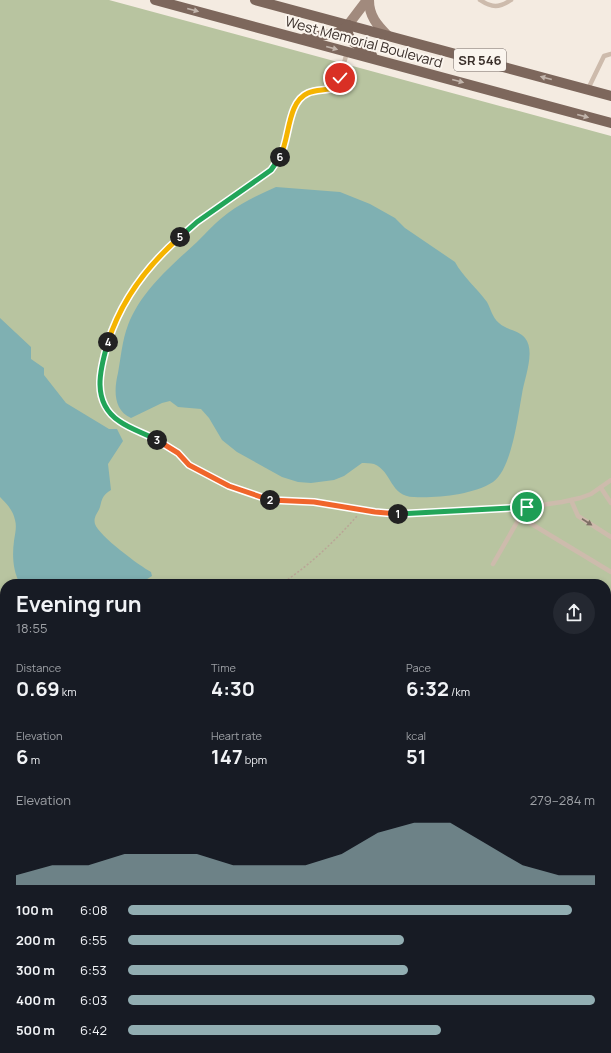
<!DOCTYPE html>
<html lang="en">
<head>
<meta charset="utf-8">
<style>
  body { margin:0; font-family:Manrope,sans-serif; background:#242831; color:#f1f3f6; height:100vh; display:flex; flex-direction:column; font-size:15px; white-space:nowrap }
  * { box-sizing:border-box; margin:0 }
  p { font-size:13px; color:#9ea1a6 }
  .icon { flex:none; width:22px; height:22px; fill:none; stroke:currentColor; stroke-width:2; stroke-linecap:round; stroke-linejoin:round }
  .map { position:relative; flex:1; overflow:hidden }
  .details { position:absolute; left:0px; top:579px; width:611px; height:474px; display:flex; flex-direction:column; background:#171b24; border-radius:16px 16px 0 0; box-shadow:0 2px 6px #0003 }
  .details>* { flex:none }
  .pin { position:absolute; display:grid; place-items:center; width:34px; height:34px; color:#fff; margin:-17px; border:2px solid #fff; border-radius:50%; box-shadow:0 1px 4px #0007 }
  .km { position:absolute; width:20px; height:20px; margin:-10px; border-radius:50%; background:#222; color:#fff; font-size:11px; line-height:20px; text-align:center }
  .round { display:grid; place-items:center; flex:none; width:42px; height:42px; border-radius:21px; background:#242831 }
  .overview { display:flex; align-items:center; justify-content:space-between; height:68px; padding:0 16px }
  h1 { font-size:22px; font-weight:700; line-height:30px }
  .figures { display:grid; grid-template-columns:repeat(3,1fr); gap:6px; height:68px; padding:4px 16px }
  .figures div { display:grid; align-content:center }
  .figures b { font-size:20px; font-weight:700 }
  .figures small { font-size:11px; font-weight:400 }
  .figures p { font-size:11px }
  .chart { height:112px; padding:8px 16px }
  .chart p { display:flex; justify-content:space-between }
  .chart svg { width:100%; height:72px; margin-top:4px; fill:#92aeb2; opacity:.7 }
  ul { padding:0 16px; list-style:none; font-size:13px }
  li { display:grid; grid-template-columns:64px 48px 1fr; align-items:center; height:30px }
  li i { height:10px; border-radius:5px; background:#92aeb2 }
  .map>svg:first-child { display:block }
</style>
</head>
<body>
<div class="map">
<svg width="611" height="1053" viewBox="0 0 611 1053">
  <rect width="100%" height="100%" fill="#f4ebe1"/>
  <!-- green -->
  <path fill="#b8c4a0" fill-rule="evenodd" d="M0,0H109L611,136V1053H0ZM5,584H606V1048H5Z"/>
  <!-- water -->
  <g fill="#7fb0b2">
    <path d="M276,187L340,192L370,204L395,218L405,228L455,262C463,277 477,288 487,302C491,309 492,317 499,323C506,330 519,330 525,338C536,351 524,379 522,394C518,415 512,469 493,482C473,495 437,498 414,497C390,497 392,471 374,464C371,463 365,463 362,463L344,476L334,480L311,483L298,482L282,477L237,452L222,440L209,418L201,409L178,407L170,401L162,403L131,418C113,410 114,389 118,373C121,357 122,341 128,325C141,291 171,266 197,242C207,232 217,221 228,213C243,202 260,194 276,187Z"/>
    <path d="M0,318L31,347V359L44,368V375L66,403L109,429H117L123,441L108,464L111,490C103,495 102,498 100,507C98,513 93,517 95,524C99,536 140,566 151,572L152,576L139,584H20C13,571 12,556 14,541C15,534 17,527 15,520C13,510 6,503 0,497Z"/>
    <path d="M0,609H5V765L0,760Z"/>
    <path d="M0,1005L5,1006V1048H44L46,1053H0Z"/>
  </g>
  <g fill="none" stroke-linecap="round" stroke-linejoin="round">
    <!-- path -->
    <g stroke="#b9a596" stroke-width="1.5" stroke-dasharray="2 2" stroke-linecap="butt">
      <path d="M281,584C310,565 334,542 357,516"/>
      <path d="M0,593L5,591"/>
    </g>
    <!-- lane -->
    <g stroke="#cdbbac" stroke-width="4.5">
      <path d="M480,0C492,8 499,8 511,0"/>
      <path d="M347,52L340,78L336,87L308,93L301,97L293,110L282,154L271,170L197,222L162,255L135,287L117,316L106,349L99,384L100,395L106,408L120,421L178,453L189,465L229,486L272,501L314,502L375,512L400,514L527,507L562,502L580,498L591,494L611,480"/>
      <path d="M588,89L604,56L611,54"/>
      <path d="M601,488L611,503"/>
      <path d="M571,500L578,516L611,537"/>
      <path d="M527,507L520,517L611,572"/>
      <path d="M493,564L520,517"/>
      <path d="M606,601L611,604"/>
      <path d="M606,635L611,637"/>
    </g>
    <!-- street -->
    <g stroke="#cdbbac" stroke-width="9">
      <path d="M606,715L611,684"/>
      <path d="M506,1048L512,1053"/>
      <path d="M449,1053L453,1048"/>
    </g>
    <!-- secondary -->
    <g stroke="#a18a7d" stroke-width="10">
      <path d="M369,0C369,16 377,25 388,36"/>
      <path d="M348,25L367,0"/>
    </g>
    <!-- primary -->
    <g stroke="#7d675c" stroke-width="10">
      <path d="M155,0L611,123"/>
      <path d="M255,0L611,96"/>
      <path d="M348,25C345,45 363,45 372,55"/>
      <path d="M305,38L338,33L348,25"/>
    </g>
  </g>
  <!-- one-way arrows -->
  <defs><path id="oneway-solid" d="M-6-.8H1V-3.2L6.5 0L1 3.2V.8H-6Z"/></defs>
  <g fill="#c2b5ac">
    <use href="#oneway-solid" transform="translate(193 10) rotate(15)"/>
    <use href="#oneway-solid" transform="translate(332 48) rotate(15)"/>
    <use href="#oneway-solid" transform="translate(546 78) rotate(-165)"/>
    <use href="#oneway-solid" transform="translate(458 81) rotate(15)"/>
    <use href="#oneway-solid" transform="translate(583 116) rotate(15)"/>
  </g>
  <use fill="#7d6f65" href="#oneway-solid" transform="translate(587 522) rotate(33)"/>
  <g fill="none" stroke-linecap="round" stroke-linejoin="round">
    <!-- split-1 casing -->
    <g stroke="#fff" stroke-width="8">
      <path id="split-1" d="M398,514L527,507"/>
    </g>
    <!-- split-2 casing -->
    <g stroke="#fff" stroke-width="8">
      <path id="split-2" d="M270,500L314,502L375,512L398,514"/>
    </g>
    <!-- split-3 casing -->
    <g stroke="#fff" stroke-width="8">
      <path id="split-3" d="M157,440L178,453L189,465L229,486L270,500"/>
    </g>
    <!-- split-4 casing -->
    <g stroke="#fff" stroke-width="8">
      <path id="split-4" d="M108,342C100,369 91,402 119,421C130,429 144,433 157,440"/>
    </g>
    <!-- split-5 casing -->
    <g stroke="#fff" stroke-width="8">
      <path id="split-5" d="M108,342C121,301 148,265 180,237"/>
    </g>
    <!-- split-6 casing -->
    <g stroke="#fff" stroke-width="8">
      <path id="split-6" d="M180,237L197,222L264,175L271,170L280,157"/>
    </g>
    <!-- split-7 casing -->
    <g stroke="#fff" stroke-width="8">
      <path id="split-7" d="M280,157C290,138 287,102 308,93C317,89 327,91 336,87L340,78"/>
    </g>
    <!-- split-1 -->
    <use href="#split-1" stroke="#22a559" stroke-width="5"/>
    <!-- split-2 -->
    <use href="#split-2" stroke="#f0652b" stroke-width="5"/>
    <!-- split-3 -->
    <use href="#split-3" stroke="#f0652b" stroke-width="5"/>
    <!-- split-4 -->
    <use href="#split-4" stroke="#22a559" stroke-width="5"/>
    <!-- split-5 -->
    <use href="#split-5" stroke="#f5b400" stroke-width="5"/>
    <!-- split-6 -->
    <use href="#split-6" stroke="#22a559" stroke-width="5"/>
    <!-- split-7 -->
    <use href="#split-7" stroke="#f5b400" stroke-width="5"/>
  </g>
  <g text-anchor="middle" stroke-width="4" stroke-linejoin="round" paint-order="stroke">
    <!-- shield labels -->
    <rect fill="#fbf5ee" stroke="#756b66" stroke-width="1" x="454" y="49" width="52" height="22" rx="3"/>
    <g font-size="13" font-weight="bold" fill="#3b302b">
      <text x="480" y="65">SR 546</text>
    </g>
    <!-- street labels -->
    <g font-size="14" fill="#3b302b" stroke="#fbf5ee">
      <text transform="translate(364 42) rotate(15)" y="5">West Memorial Boulevard</text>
    </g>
  </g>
</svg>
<div class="pin" style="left:527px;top:507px;background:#1e9e55"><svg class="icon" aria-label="arrive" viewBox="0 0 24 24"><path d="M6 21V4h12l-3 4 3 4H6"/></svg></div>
<div class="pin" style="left:340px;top:78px;background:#d93025"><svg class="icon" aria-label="check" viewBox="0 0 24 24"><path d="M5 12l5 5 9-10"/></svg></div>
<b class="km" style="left:398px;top:514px">1</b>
<b class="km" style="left:270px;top:500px">2</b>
<b class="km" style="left:157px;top:440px">3</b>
<b class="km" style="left:108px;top:342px">4</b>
<b class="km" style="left:180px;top:237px">5</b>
<b class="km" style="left:280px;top:157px">6</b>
<section class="details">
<div class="overview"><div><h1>Evening run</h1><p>18:55</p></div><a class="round"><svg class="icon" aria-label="share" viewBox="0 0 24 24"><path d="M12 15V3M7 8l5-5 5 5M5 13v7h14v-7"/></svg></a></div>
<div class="figures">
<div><p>Distance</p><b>0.69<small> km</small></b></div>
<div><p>Time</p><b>4:30</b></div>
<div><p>Pace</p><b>6:32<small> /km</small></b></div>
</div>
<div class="figures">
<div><p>Elevation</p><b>6<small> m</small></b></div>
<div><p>Heart rate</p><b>147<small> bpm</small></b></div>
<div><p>kcal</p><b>51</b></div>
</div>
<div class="chart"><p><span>Elevation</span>279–284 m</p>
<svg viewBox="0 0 160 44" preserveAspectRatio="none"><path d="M0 44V38L10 32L20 32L30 25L40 25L50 25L60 32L70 32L80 32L90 25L100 12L110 6L120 6L130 19L140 32L150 38L160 38V44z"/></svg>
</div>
<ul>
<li><b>100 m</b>6:08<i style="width:95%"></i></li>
<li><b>200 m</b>6:55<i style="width:59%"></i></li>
<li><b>300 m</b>6:53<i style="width:60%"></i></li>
<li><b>400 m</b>6:03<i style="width:100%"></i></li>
<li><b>500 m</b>6:42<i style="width:67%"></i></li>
</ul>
</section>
</div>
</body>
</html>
